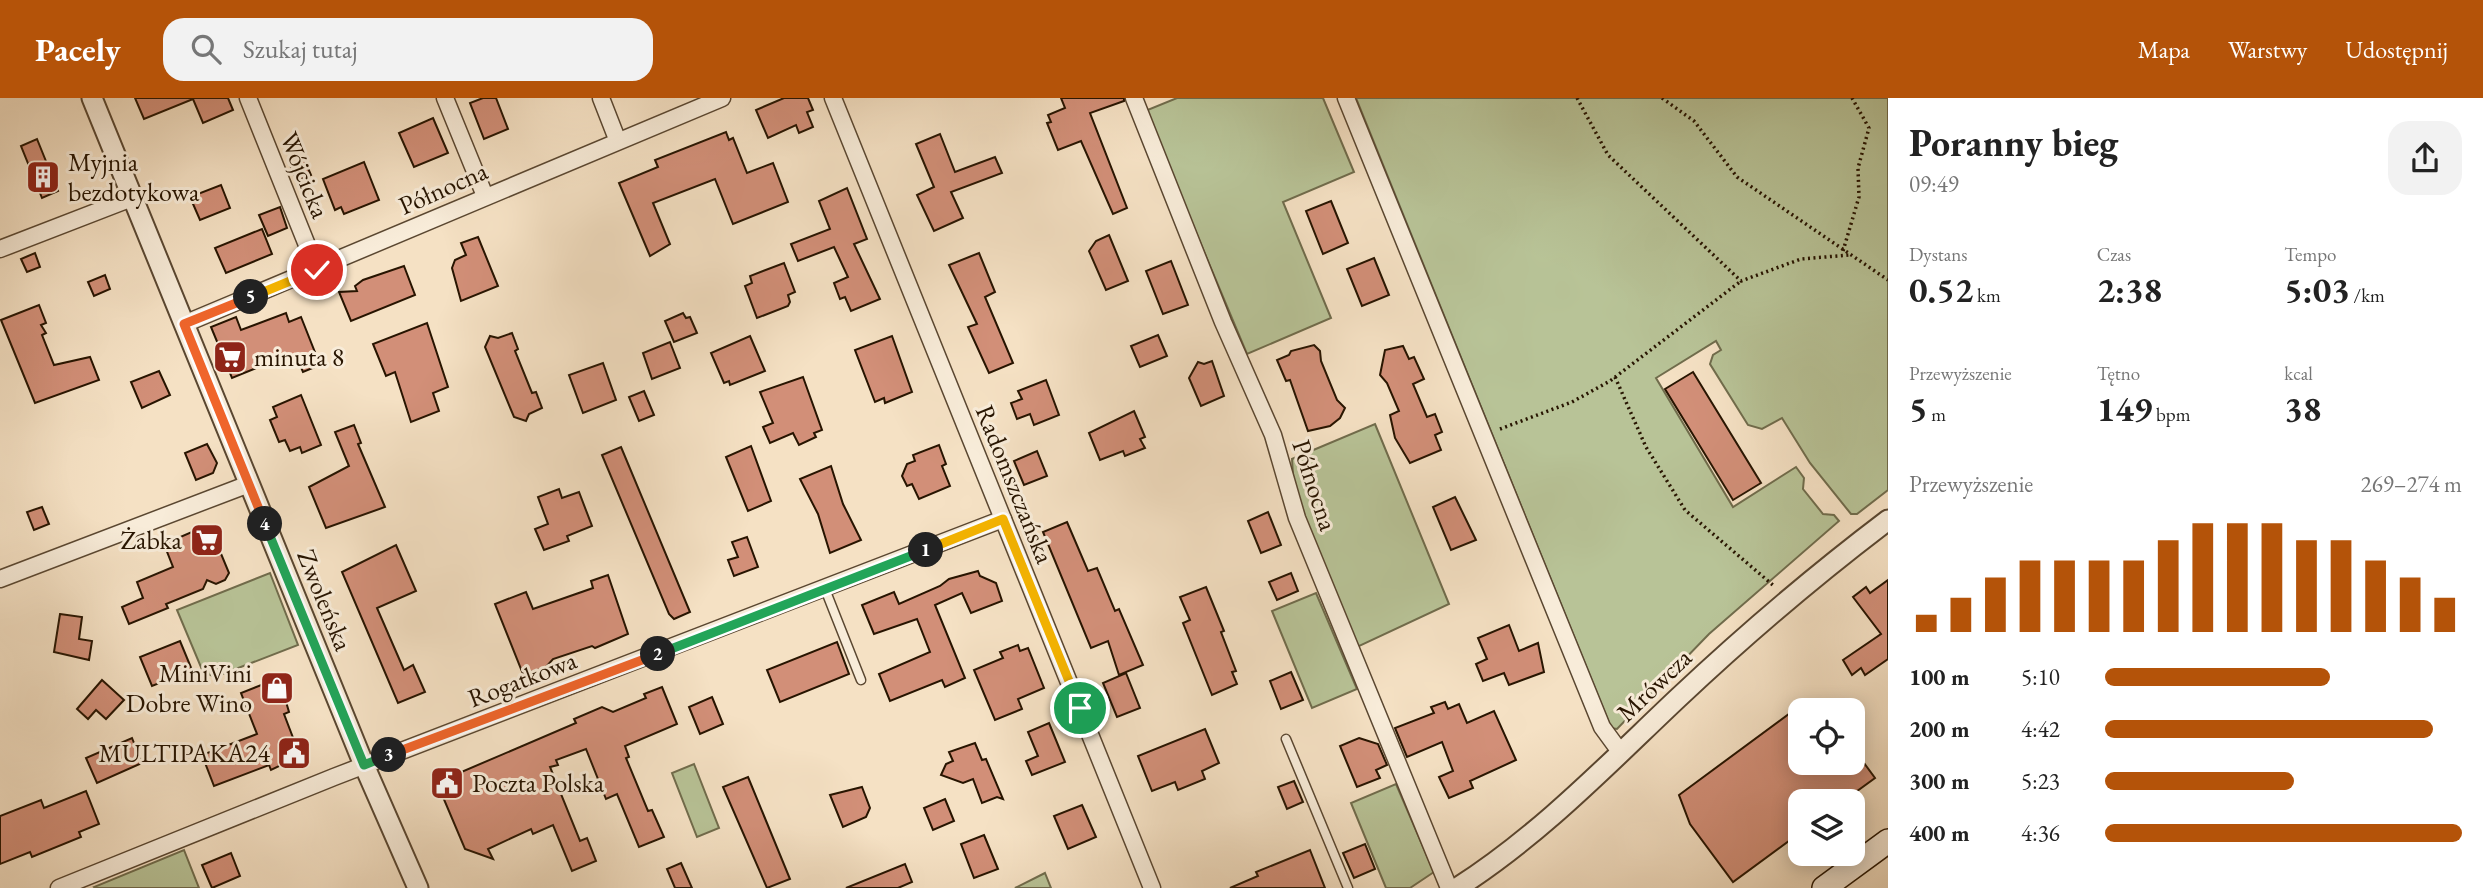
<!DOCTYPE html>
<html lang="pl">
<head>
<meta charset="utf-8">
<style>
  body { margin:0; font-family:"EB Garamond",serif; background:#f2f2f2; color:#222; height:100vh; display:flex; flex-direction:column; font-size:26px; white-space:nowrap }
  * { box-sizing:border-box; margin:0 }
  p { font-size:23px; color:#767676 }
  .icon { flex:none; width:38px; height:38px; fill:none; stroke:currentColor; stroke-width:2; stroke-linecap:round; stroke-linejoin:round }
  .map { position:relative; flex:1; overflow:hidden }
  .panel { display:flex; flex-direction:column; background:#fff; width:595px }
  .panel>* { flex:none }
  .controls { position:absolute; left:1788px; top:600px; display:grid; gap:14px }
  .controls a { display:grid; place-items:center; width:77px; height:77px; border-radius:14px; background:#fff; box-shadow:0 4px 18px #0003; font-size:35px }
  .pin { position:absolute; display:grid; place-items:center; width:60px; height:60px; color:#fff; margin:-30px; border:4px solid #fff; border-radius:50%; box-shadow:0 2px 7px #0007 }
  .km { position:absolute; width:35px; height:35px; margin:-18px; border-radius:50%; background:#222; color:#fff; font-size:19px; line-height:35px; text-align:center }
  .round { display:grid; place-items:center; flex:none; width:74px; height:74px; border-radius:21px; background:#f2f2f2 }
  .head { display:flex; align-items:center; justify-content:space-between; height:119px; padding:0 21px }
  h1 { font-size:38px; font-weight:700; line-height:52px }
  .stats { display:grid; grid-template-columns:repeat(3,1fr); gap:10px; height:119px; padding:7px 21px }
  .stats div { display:grid; align-content:center }
  .stats b { font-size:35px; font-weight:700 }
  .stats small { font-size:19px; font-weight:400 }
  .stats p { font-size:19px }
  .chart { height:196px; padding:14px 21px }
  .chart p { display:flex; justify-content:space-between }
  .chart svg { width:100%; height:126px; margin-top:7px; stroke:#b45309; stroke-width:6 }
  ul { padding:0 21px; list-style:none; font-size:23px }
  li { display:grid; grid-template-columns:112px 84px 1fr; align-items:center; height:52px }
  li i { height:18px; border-radius:9px; background:#b45309 }
  header { display:flex; align-items:center; gap:42px; box-sizing:border-box; height:98px; padding:0 35px; background:#b45309; color:#fff }
  header strong { font-size:33px }
  nav { display:flex; gap:38px; margin-inline-start:auto; font-size:24px }
  .search { width:490px; height:63px; background:#f2f2f2; display:flex; align-items:center; gap:18px; box-sizing:border-box; padding:0 24px; border-radius:21px; color:#767676; font-size:26px }
  main { display:flex; flex:1; min-height:0 }
  .map>svg:first-child { display:block }
</style>
</head>
<body>
<header>
<strong>Pacely</strong>
<div class="search"><svg class="icon" aria-label="search" viewBox="0 0 24 24"><circle cx="10" cy="10" r="6"/><path d="M15 15l6 6"/></svg>Szukaj tutaj</div>
<nav><a>Mapa</a><a>Warstwy</a><a>Udostępnij</a></nav>
</header>
<main>
<div class="map">
<svg width="1888" height="790" viewBox="0 0 1888 790">
  <rect width="100%" height="100%" fill="#f5e1c4"/>
  <filter id="stains"><feTurbulence type="fractalNoise" baseFrequency=".00286" numOctaves="4"/><feColorMatrix values="0 0 0 0 .2 0 0 0 0 .09 0 0 0 0 .02 0 0 0 .5 -.17"/></filter>
  <radialGradient id="worn" r=".72"><stop offset=".6" stop-color="#630" stop-opacity="0"/><stop offset="1" stop-color="#630" stop-opacity=".3"/></radialGradient>
  <!-- green -->
  <g fill="#b8c397" stroke="#706c4c" stroke-width="2">
    <path d="M1177,0H1323L1354,74L1283,104L1331,220L1247,256L1145,13Z"/>
    <path d="M1356,0H1888V392L1857,416H1851L1810,365L1782,320L1762,331L1748,327L1710,266L1713,257L1721,252L1716,243L1656,280L1733,409L1796,369L1804,380L1803,391L1823,416L1834,417L1839,423L1709,536L1617,631L1611,630Z"/>
    <path d="M1375,326L1449,506L1355,550L1294,393L1292,361Z"/>
    <path d="M270,475L298,547L215,579L203,574L177,512Z"/>
    <path d="M1316,495L1357,591L1312,610L1272,513Z"/>
    <path d="M694,666L719,730L697,739L672,675Z"/>
    <path d="M1396,686L1434,774L1410,790H1386L1351,705Z"/>
    <path d="M184,752L199,790H95L94,789Z"/>
    <path d="M1045,775L1051,790H1015Z"/>
  </g>
  <!-- building -->
  <g fill="#d28f78" stroke="#271400" stroke-width="2">
    <path d="M135,0H228L233,12L203,25L193,1L144,21Z"/>
    <path d="M483,0H496L508,31L484,41L470,5Z"/>
    <path d="M784,0H808L813,12L807,14L813,29L799,35L796,27L768,40L756,12Z"/>
    <path d="M1061,0H1124V3L1090,15L1127,110L1113,116L1081,43L1058,52L1047,25L1051,24L1048,17L1065,10Z"/>
    <path d="M433,20L448,55L414,69L399,35Z"/>
    <path d="M726,34L729,42L733,40L747,75L773,65L788,104L733,126L715,81L653,105L670,146L650,158L619,85L658,69L655,62Z"/>
    <path d="M940,36L955,74L995,59L1002,75L951,94L963,120L934,133L917,97L934,89L916,46Z"/>
    <path d="M37,41L58,93L42,100L21,48Z"/>
    <path d="M304,61L311,77L297,83L290,67Z"/>
    <path d="M364,64L379,102L344,116L341,109L335,112L323,81Z"/>
    <path d="M221,87L230,110L200,122L190,99Z"/>
    <path d="M847,90L867,141L854,146L880,201L851,213L845,199L840,201L834,185L848,179L834,149L798,163L791,146L830,131L819,103Z"/>
    <path d="M1331,103L1348,145L1323,156L1306,113Z"/>
    <path d="M280,109L287,130L268,138L259,117Z"/>
    <path d="M262,131L272,156L226,175L215,150Z"/>
    <path d="M1109,137L1128,183L1106,192L1089,153L1096,143Z"/>
    <path d="M478,139L498,188L461,203L452,170L455,162L466,157L461,145Z"/>
    <path d="M35,155L40,169L27,174L21,161Z"/>
    <path d="M979,155L995,194L985,199L1013,265L989,275L968,229L977,226L949,167Z"/>
    <path d="M1374,160L1389,197L1362,208L1347,171Z"/>
    <path d="M1171,163L1188,207L1163,216L1146,173Z"/>
    <path d="M784,165L795,194L788,197L790,204L788,208L757,220L745,188L752,185L750,178Z"/>
    <path d="M404,168L415,197L351,223L339,194L357,193L355,188L363,182Z"/>
    <path d="M105,177L110,191L94,198L88,184Z"/>
    <path d="M39,207L46,225L41,227L46,235L42,237L54,267L90,259L99,282L35,305L1,222Z"/>
    <path d="M286,215L289,224L301,219L320,267L303,274L298,262L286,267L283,259L232,280L211,229L236,219L241,232Z"/>
    <path d="M683,215L686,220L690,219L697,235L674,244L665,223Z"/>
    <path d="M427,225L448,289L433,295L439,313L411,324L395,274L386,278L373,246Z"/>
    <path d="M512,235L518,251L515,253L532,295L536,294L542,310L529,316L526,323L514,319L485,249L490,238L498,240Z"/>
    <path d="M1158,237L1167,258L1140,269L1131,248Z"/>
    <path d="M750,238L765,273L730,287L729,283L724,285L711,255Z"/>
    <path d="M892,238L912,294L885,305L884,300L875,304L855,252Z"/>
    <path d="M670,244L680,270L652,281L643,255Z"/>
    <path d="M1314,247L1320,253L1321,263L1337,302L1345,310L1340,320L1330,328L1308,333L1290,282L1286,283L1277,262L1289,257L1291,253Z"/>
    <path d="M1403,248L1409,261L1414,259L1424,281L1413,286L1427,319L1435,316L1442,334L1435,337L1441,352L1410,365L1395,340L1390,317L1399,313L1387,285L1380,277L1385,252Z"/>
    <path d="M1212,263L1224,298L1201,308L1189,280L1198,264L1204,266Z"/>
    <path d="M603,265L616,302L583,315L569,277Z"/>
    <path d="M159,273L170,297L142,310L131,284Z"/>
    <path d="M1693,274L1761,385L1733,402L1665,291Z"/>
    <path d="M803,279L822,332L814,335L816,339L799,347L793,335L770,345L763,329L773,325L760,294Z"/>
    <path d="M1046,282L1059,317L1034,327L1030,316L1017,321L1011,305L1022,301L1018,293Z"/>
    <path d="M644,293L654,317L639,323L629,299Z"/>
    <path d="M301,297L321,347L302,355L300,349L290,353L285,342L279,344L270,322L277,319L273,309Z"/>
    <path d="M1134,313L1145,339L1140,341L1145,350L1125,358L1123,353L1100,362L1089,335Z"/>
    <path d="M354,327L361,345L358,346L385,409L326,430L309,389L349,368L335,334Z"/>
    <path d="M207,346L217,365L213,375L196,382L185,355Z"/>
    <path d="M939,347L946,366L942,368L950,388L919,401L912,386L907,388L902,378L907,366L915,363L913,357Z"/>
    <path d="M751,348L771,403L748,413L726,359Z"/>
    <path d="M621,349L690,514L674,521L669,516L602,357Z"/>
    <path d="M1037,353L1047,378L1024,387L1014,363Z"/>
    <path d="M831,368L843,406L861,442L830,455L818,416L800,381Z"/>
    <path d="M559,391L562,400L579,394L592,428L567,438L569,443L544,452L535,431L548,426L538,399Z"/>
    <path d="M1455,399L1476,442L1451,452L1433,409Z"/>
    <path d="M42,409L49,426L34,432L27,414Z"/>
    <path d="M1268,414L1281,447L1261,455L1248,423Z"/>
    <path d="M1067,424L1088,473L1097,470L1115,513L1119,511L1143,567L1119,577L1108,543L1091,550L1043,434Z"/>
    <path d="M201,430L212,434L229,475L225,482L216,486L207,482L203,491L166,506L168,510L129,526L122,509L143,500L137,484L173,469L164,446Z"/>
    <path d="M747,439L758,469L734,478L728,462L738,459L732,444Z"/>
    <path d="M396,447L416,493L377,510L404,572L413,567L425,594L398,605L342,474Z"/>
    <path d="M978,473L980,478L996,485L1002,503L971,515L962,495L935,507L965,580L945,589L942,582L890,603L879,576L930,554L917,521L874,536L862,507L894,494L899,506L940,488L949,481Z"/>
    <path d="M1291,475L1298,493L1277,502L1269,484Z"/>
    <path d="M608,477L628,536L595,550L592,548L553,561L545,570L523,576L495,506L526,494L533,511L593,490L591,483Z"/>
    <path d="M1888,482V561L1865,577L1861,570L1852,577L1843,562L1881,536L1853,499L1866,489L1870,495Z"/>
    <path d="M1206,489L1224,533L1221,534L1236,573L1232,574L1237,586L1212,597L1183,525L1190,522L1180,499Z"/>
    <path d="M60,516L82,519L79,541L92,543L89,562L54,554Z"/>
    <path d="M1509,527L1519,553L1538,545L1544,574L1509,587L1504,575L1483,583L1476,566L1487,561L1478,540Z"/>
    <path d="M180,543L192,572L152,588L140,559Z"/>
    <path d="M837,544L849,576L780,604L767,572Z"/>
    <path d="M1018,547L1020,553L1028,550L1044,590L1018,601L1022,611L995,622L974,572L1003,560L1000,554Z"/>
    <path d="M1291,574L1303,602L1281,611L1270,583Z"/>
    <path d="M1126,575L1140,610L1117,619L1103,585Z"/>
    <path d="M279,580L289,614L284,616L300,658L271,672L269,667L214,688L202,657L257,636L241,595Z"/>
    <path d="M102,582L124,602L106,621L96,612L88,621L77,611Z"/>
    <path d="M662,589L677,626L625,648L629,659L626,660L648,713L652,712L664,739L639,749L617,696L606,701L586,651L556,662L558,667L550,669L580,743L587,740L596,763L572,773L553,727L533,736L531,731L488,751L493,761L465,751L440,692L445,681L576,625L574,621L602,609L613,614L646,600L644,596Z"/>
    <path d="M712,599L723,626L700,636L689,609Z"/>
    <path d="M1445,604L1448,611L1459,606L1467,625L1494,613L1516,662L1470,683L1473,690L1449,700L1439,679L1453,673L1442,644L1407,659L1395,630L1434,615L1431,609Z"/>
    <path d="M1801,607V665H1853V650L1875,680L1842,704H1801V734L1733,784L1690,726L1679,697Z"/>
    <path d="M1049,625L1065,664L1032,677L1026,663L1038,658L1028,634Z"/>
    <path d="M1205,631L1219,665L1202,673L1205,681L1178,692L1175,684L1152,693L1138,658Z"/>
    <path d="M132,640L142,665L97,685L86,660Z"/>
    <path d="M1359,640L1378,646L1387,667L1376,672L1380,680L1357,689L1340,648Z"/>
    <path d="M975,645L982,662L986,661L1003,701L997,699L982,705L973,681L963,685L941,677L946,666L953,663L949,654Z"/>
    <path d="M748,679L790,781L767,790L723,689Z"/>
    <path d="M1294,683L1303,704L1287,711L1278,689Z"/>
    <path d="M862,689L870,710L866,719L843,729L830,697Z"/>
    <path d="M86,693L99,726L79,734L81,739L32,759L30,754L0,766V718L41,702L44,710Z"/>
    <path d="M945,701L954,723L933,732L924,710Z"/>
    <path d="M1082,707L1096,739L1068,751L1054,718Z"/>
    <path d="M984,737L998,771L974,780L961,746Z"/>
    <path d="M1365,746L1375,771L1354,780L1343,755Z"/>
    <path d="M1310,752L1325,790H1230L1258,778L1256,774Z"/>
    <path d="M231,755L240,778L212,790L202,767Z"/>
    <path d="M681,765L692,790H675L667,771Z"/>
    <path d="M905,766L912,784L898,790H846Z"/>
  </g>
  <g fill="none" stroke-linecap="round" stroke-linejoin="round">
    <!-- service casing -->
    <g stroke="#5a4731" stroke-width="11">
      <g id="service">
        <path d="M825,491L861,582"/>
        <path d="M1286,641L1348,790"/>
      </g>
    </g>
    <!-- minor casing -->
    <g stroke="#5a4731" stroke-width="19">
      <g id="minor">
        <path d="M248,0L317,172"/>
        <path d="M445,0L485,98"/>
        <path d="M601,0L617,41"/>
        <path d="M833,0L1152,790"/>
        <path d="M1134,0L1223,224L1273,337L1297,420L1449,790"/>
        <path d="M1346,0L1602,629L1621,655"/>
        <path d="M0,151L132,100"/>
        <path d="M184,226L722,0"/>
        <path d="M0,481L249,386"/>
        <path d="M59,790L334,679L1003,421"/>
      </g>
    </g>
    <!-- tertiary casing -->
    <g stroke="#5a4731" stroke-width="23">
      <g id="tertiary">
        <path d="M92,0L364,667L418,790"/>
        <path d="M1457,790C1540,737 1607,667 1678,600C1745,537 1814,478 1888,422"/>
      </g>
    </g>
    <!-- secondary casing -->
    <g stroke="#271400" stroke-width="26">
      <path id="secondary" d="M1824,790L1888,743"/>
    </g>
    <!-- path -->
    <g stroke="#271400" stroke-width="3.5" stroke-dasharray="2 3.5" stroke-linecap="butt">
      <path d="M1577,0L1608,57L1741,183L1801,161L1849,157"/>
      <path d="M1662,0L1694,23L1737,79L1888,182"/>
      <path d="M1843,153L1859,99L1858,70L1869,30L1852,0"/>
      <path d="M1615,279L1646,349L1685,412L1774,488"/>
      <path d="M1500,331L1572,304L1610,283L1741,183"/>
    </g>
    <!-- service -->
    <use href="#service" stroke="#f8ecd9" stroke-width="8"/>
    <!-- minor -->
    <use href="#minor" stroke="#f8ecd9" stroke-width="16"/>
    <!-- tertiary -->
    <use href="#tertiary" stroke="#f8ecd9" stroke-width="19"/>
    <!-- secondary -->
    <use href="#secondary" stroke="#f8ecd9" stroke-width="23"/>
  </g>
  <g fill="none" stroke-linecap="round" stroke-linejoin="round">
    <!-- split-1 casing -->
    <g stroke="#fff" stroke-width="14">
      <path id="split-1" d="M926,452L1003,421L1080,610"/>
    </g>
    <!-- split-2 casing -->
    <g stroke="#fff" stroke-width="14">
      <path id="split-2" d="M658,556L926,452"/>
    </g>
    <!-- split-3 casing -->
    <g stroke="#fff" stroke-width="14">
      <path id="split-3" d="M389,657L658,556"/>
    </g>
    <!-- split-4 casing -->
    <g stroke="#fff" stroke-width="14">
      <path id="split-4" d="M265,426L364,667L389,657"/>
    </g>
    <!-- split-5 casing -->
    <g stroke="#fff" stroke-width="14">
      <path id="split-5" d="M251,199L184,226L265,426"/>
    </g>
    <!-- split-6 casing -->
    <g stroke="#fff" stroke-width="14">
      <path id="split-6" d="M251,199L317,172"/>
    </g>
    <!-- split-1 -->
    <use href="#split-1" stroke="#f5b400" stroke-width="9"/>
    <!-- split-2 -->
    <use href="#split-2" stroke="#22a559" stroke-width="9"/>
    <!-- split-3 -->
    <use href="#split-3" stroke="#f0652b" stroke-width="9"/>
    <!-- split-4 -->
    <use href="#split-4" stroke="#22a559" stroke-width="9"/>
    <!-- split-5 -->
    <use href="#split-5" stroke="#f0652b" stroke-width="9"/>
    <!-- split-6 -->
    <use href="#split-6" stroke="#f5b400" stroke-width="9"/>
  </g>
  <!-- icons -->
  <defs>
    <g id="building-square" transform="scale(1.75)"><rect x="-9" y="-9" width="18" height="18" rx="4" fill="#8f2418" stroke="#f8ecd9"/><path d="M-4-6H4V6H1V3H-1V6H-4ZM-2.5-4.3h1.7v1.8h-1.7ZM.8-4.3h1.7v1.8H.8ZM-2.5-1h1.7V.8h-1.7ZM.8-1h1.7V.8H.8Z" fill="#fff"/></g>
    <g id="supermarket-square" transform="scale(1.75)"><rect x="-9" y="-9" width="18" height="18" rx="4" fill="#8f2418" stroke="#f8ecd9"/><path d="M-6-5.5h2.5l.6 2H6L4.5 2H-2.5L-4.4-4H-6ZM-1.5 3.2a1.3 1.3 0 1 0 .1 0ZM3 3.2a1.3 1.3 0 1 0 .1 0Z" fill="#fff"/></g>
    <g id="shop-square" transform="scale(1.75)"><rect x="-9" y="-9" width="18" height="18" rx="4" fill="#8f2418" stroke="#f8ecd9"/><path d="M-5-2.5h2.3a2.7 3.5 0 0 1 5.4 0H5L5.5 6h-11ZM-1.5-2.5h3a1.5 2.3 0 0 0-3 0Z" fill="#fff"/></g>
    <g id="civic-square" transform="scale(1.75)"><rect x="-9" y="-9" width="18" height="18" rx="4" fill="#8f2418" stroke="#f8ecd9"/><path d="M-.6-6.5H3V-4.5H.6V-3L4-1V1h2V6H-6V1h2V-1L-.6-3ZM-1.2 2.5V6h2.4V2.5Z" fill="#fff"/></g>
  </defs>
  <g fill-rule="evenodd">
    <use href="#building-square" x="43" y="79"/>
    <use href="#supermarket-square" x="230" y="259"/>
    <use href="#supermarket-square" x="207" y="442"/>
    <use href="#shop-square" x="277" y="590"/>
    <use href="#civic-square" x="294" y="655"/>
    <use href="#civic-square" x="447" y="685"/>
  </g>
  <g text-anchor="middle" stroke-width="6" stroke-linejoin="round" paint-order="stroke">
    <!-- poi labels -->
    <g font-size="26" fill="#271400" stroke="#f8ecd9" text-anchor="start">
      <text x="68" y="73">Myjnia<tspan x="68" dy="30">bezdotykowa</tspan></text>
      <text x="254" y="268">minuta 8</text>
      <text x="182" y="451" text-anchor="end">Żabka</text>
      <text x="252" y="584" text-anchor="end">MiniVini<tspan x="252" dy="30">Dobre Wino</tspan></text>
      <text x="270" y="664" text-anchor="end">MULTIPAKA24</text>
      <text x="472" y="694">Poczta Polska</text>
    </g>
    <!-- street labels -->
    <g font-size="26" fill="#271400" stroke="#f8ecd9">
      <text transform="translate(305 77) rotate(68)" y="9">Wójcicka</text>
      <text transform="translate(443 90) rotate(-24)" y="9">Północna</text>
      <text transform="translate(1015 386) rotate(68)" y="9">Radomszczańska</text>
      <text transform="translate(1315 387) rotate(72)" y="9">Północna</text>
      <text transform="translate(325 502) rotate(68)" y="9">Zwoleńska</text>
      <text transform="translate(522 581) rotate(-21)" y="9">Rogatkowa</text>
      <text transform="translate(1654 587) rotate(-44)" y="9">Mrówcza</text>
    </g>
  </g>
  <rect width="100%" height="100%" filter="url(#stains)"/>
  <rect width="100%" height="100%" fill="url(#worn)"/>
</svg>
<div class="controls">
<a><svg class="icon" aria-label="locate" viewBox="0 0 24 24"><circle cx="12" cy="12" r="6"/><path d="M12 2v4M12 18v4M2 12h4M18 12h4"/></svg></a>
<a><svg class="icon" aria-label="layers" viewBox="0 0 24 24"><path d="M12 4l9 5-9 5-9-5zM3 14l9 5 9-5"/></svg></a>
</div>
<div class="pin" style="left:1080px;top:610px;background:#1e9e55"><svg class="icon" aria-label="arrive" viewBox="0 0 24 24"><path d="M6 21V4h12l-3 4 3 4H6"/></svg></div>
<div class="pin" style="left:317px;top:172px;background:#d93025"><svg class="icon" aria-label="check" viewBox="0 0 24 24"><path d="M5 12l5 5 9-10"/></svg></div>
<b class="km" style="left:926px;top:452px">1</b>
<b class="km" style="left:658px;top:556px">2</b>
<b class="km" style="left:389px;top:657px">3</b>
<b class="km" style="left:265px;top:426px">4</b>
<b class="km" style="left:251px;top:199px">5</b>
</div>
<section class="panel">
<div class="head"><div><h1>Poranny bieg</h1><p>09:49</p></div><a class="round"><svg class="icon" aria-label="share" viewBox="0 0 24 24"><path d="M12 15V3M7 8l5-5 5 5M5 13v7h14v-7"/></svg></a></div>
<div class="stats">
<div><p>Dystans</p><b>0.52<small> km</small></b></div>
<div><p>Czas</p><b>2:38</b></div>
<div><p>Tempo</p><b>5:03<small> /km</small></b></div>
</div>
<div class="stats">
<div><p>Przewyższenie</p><b>5<small> m</small></b></div>
<div><p>Tętno</p><b>149<small> bpm</small></b></div>
<div><p>kcal</p><b>38</b></div>
</div>
<div class="chart"><p><span>Przewyższenie</span>269–274 m</p>
<svg viewBox="0 0 160 44" preserveAspectRatio="none"><path d="M5 44V38M15 44V32M25 44V25M35 44V19M45 44V19M55 44V19M65 44V19M75 44V12M85 44V6M95 44V6M105 44V6M115 44V12M125 44V12M135 44V19M145 44V25M155 44V32"/></svg>
</div>
<ul>
<li><b>100 m</b>5:10<i style="width:63%"></i></li>
<li><b>200 m</b>4:42<i style="width:92%"></i></li>
<li><b>300 m</b>5:23<i style="width:53%"></i></li>
<li><b>400 m</b>4:36<i style="width:100%"></i></li>
</ul>
</section>
</main>
</body>
</html>
